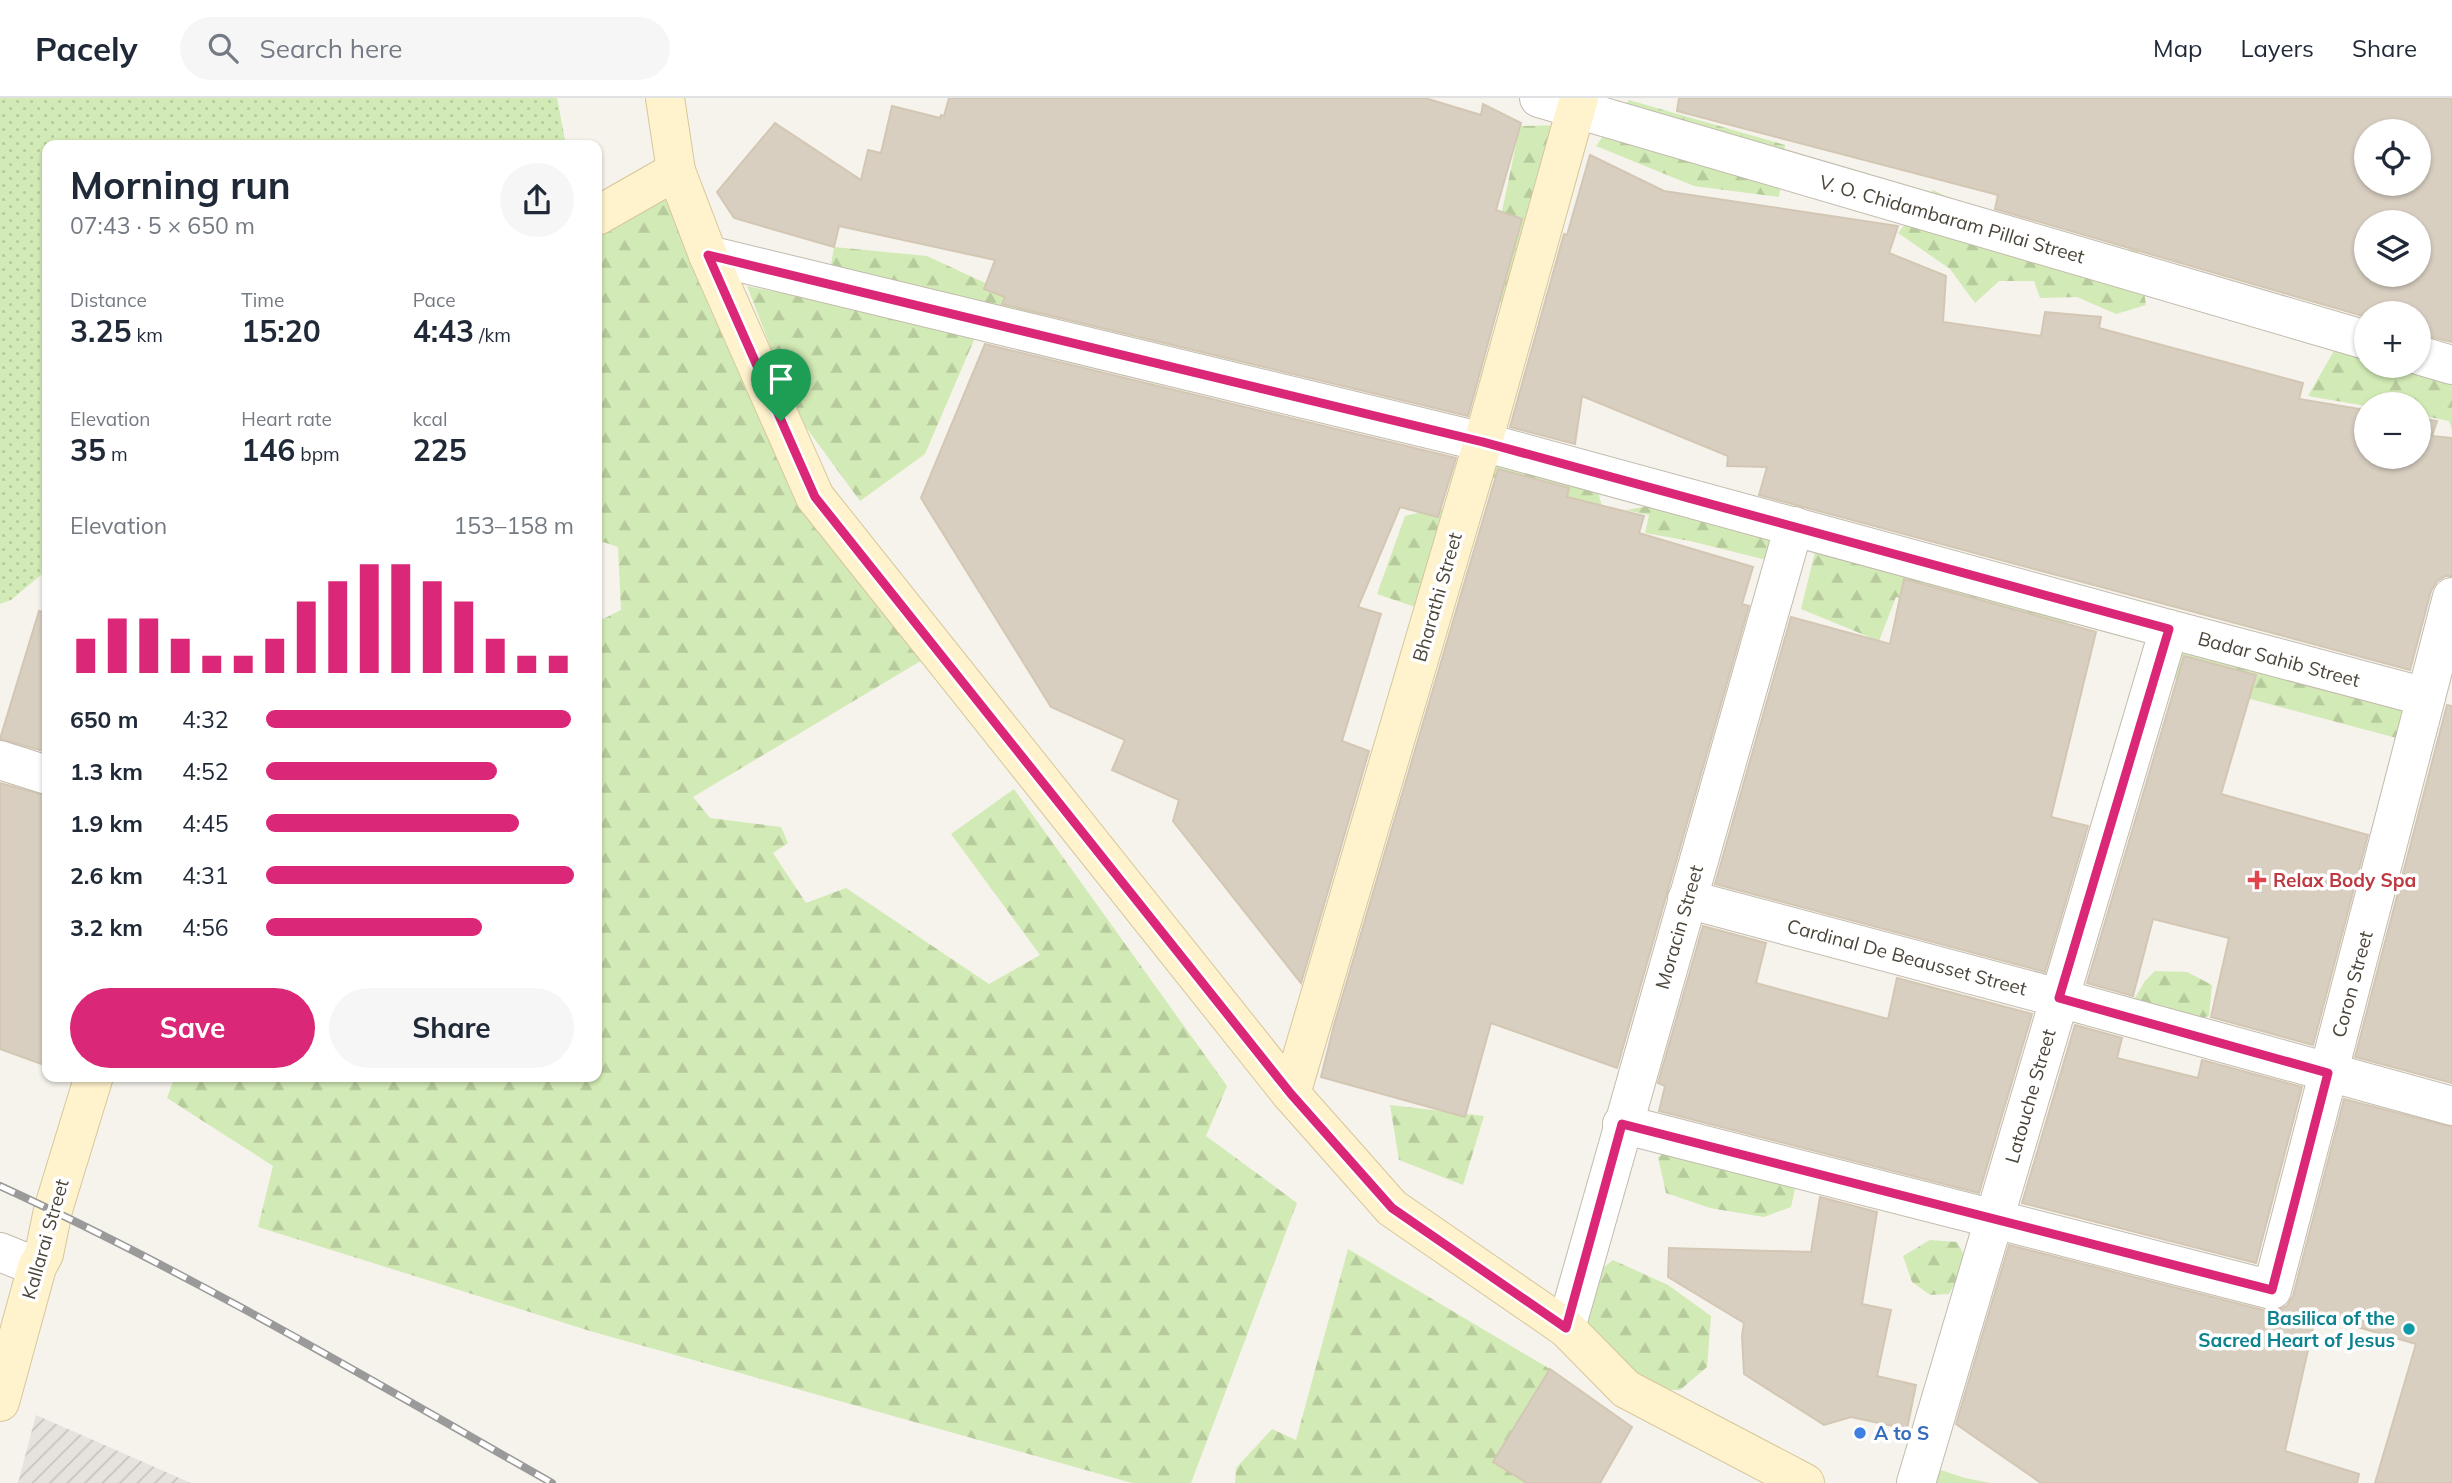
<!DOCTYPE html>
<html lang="en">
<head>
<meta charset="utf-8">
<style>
  body { margin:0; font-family:Mulish,sans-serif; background:#f6f6f7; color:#1f2937; height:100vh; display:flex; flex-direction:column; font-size:26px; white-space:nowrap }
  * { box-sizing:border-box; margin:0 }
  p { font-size:23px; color:#747a83 }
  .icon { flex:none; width:38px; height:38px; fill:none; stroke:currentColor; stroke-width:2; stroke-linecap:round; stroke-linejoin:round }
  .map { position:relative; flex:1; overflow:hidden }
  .drawer { position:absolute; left:42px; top:42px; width:560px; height:942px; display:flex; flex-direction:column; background:#fff; border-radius:14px; box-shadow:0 2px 5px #0004 }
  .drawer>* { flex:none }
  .fabs { position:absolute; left:2354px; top:21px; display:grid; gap:14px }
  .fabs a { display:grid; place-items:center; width:77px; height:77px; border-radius:50%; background:#fff; box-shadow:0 2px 5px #0004; font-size:35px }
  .pin { position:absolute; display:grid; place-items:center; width:60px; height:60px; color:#fff; margin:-72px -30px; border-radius:50% 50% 50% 0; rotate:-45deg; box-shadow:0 0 7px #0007 }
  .pin .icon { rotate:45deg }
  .round { display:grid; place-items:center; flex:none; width:74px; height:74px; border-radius:37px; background:#f6f6f7 }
  .head { display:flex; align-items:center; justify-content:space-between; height:119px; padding:0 28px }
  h1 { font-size:38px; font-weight:700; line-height:52px }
  .stats { display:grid; grid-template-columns:repeat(3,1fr); gap:10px; height:119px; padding:7px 28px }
  .stats div { display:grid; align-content:center }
  .stats b { font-size:30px; font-weight:700 }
  .stats small { font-size:19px; font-weight:400 }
  .stats p { font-size:19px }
  .chart { height:196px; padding:14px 28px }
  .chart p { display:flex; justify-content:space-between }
  .chart svg { width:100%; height:126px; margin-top:7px; stroke:#db2777; stroke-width:6 }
  .primary-button { display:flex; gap:14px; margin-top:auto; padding:14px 28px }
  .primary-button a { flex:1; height:80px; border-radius:42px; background:#db2777; color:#fff; font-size:28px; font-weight:700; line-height:80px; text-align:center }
  .primary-button a+a { background:#f6f6f7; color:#1f2937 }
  ul { padding:0 28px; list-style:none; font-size:23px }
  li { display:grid; grid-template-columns:112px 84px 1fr; align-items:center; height:52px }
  li i { height:18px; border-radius:9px; background:#db2777 }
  header { display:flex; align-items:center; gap:42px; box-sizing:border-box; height:98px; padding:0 35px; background:#fff; border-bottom:2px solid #e0e1e3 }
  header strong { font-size:33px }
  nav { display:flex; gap:38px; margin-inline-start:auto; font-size:24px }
  .search { width:490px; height:63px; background:#f6f6f7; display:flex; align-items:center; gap:18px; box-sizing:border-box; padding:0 24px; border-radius:38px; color:#747a83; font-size:26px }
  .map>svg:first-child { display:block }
</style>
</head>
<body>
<header>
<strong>Pacely</strong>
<div class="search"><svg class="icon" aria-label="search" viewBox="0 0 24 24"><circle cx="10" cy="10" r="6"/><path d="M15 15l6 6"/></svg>Search here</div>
<nav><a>Map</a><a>Layers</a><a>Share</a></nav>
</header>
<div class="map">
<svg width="2452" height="1385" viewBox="0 0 2452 1385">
  <defs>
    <pattern id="industrial-furrows" width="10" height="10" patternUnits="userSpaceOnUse" patternTransform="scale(1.75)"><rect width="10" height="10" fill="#e6e2dd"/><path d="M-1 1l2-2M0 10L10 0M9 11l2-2" fill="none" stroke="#c7c3be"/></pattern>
    <pattern id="grass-dots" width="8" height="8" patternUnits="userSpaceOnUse" patternTransform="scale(1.75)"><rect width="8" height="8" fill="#d2eab5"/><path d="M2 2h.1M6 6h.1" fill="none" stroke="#b6ca9c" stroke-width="1.8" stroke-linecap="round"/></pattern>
    <pattern id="forest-firs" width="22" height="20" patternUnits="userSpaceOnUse" patternTransform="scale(1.75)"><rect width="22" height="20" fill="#d2eab5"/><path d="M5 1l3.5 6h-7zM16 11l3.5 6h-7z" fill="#b6ca9c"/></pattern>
  </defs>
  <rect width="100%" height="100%" fill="#f6f3ec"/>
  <!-- industrial -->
  <path fill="url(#industrial-furrows)" d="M36,1317L191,1385H18Z"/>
  <!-- grass -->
  <path fill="url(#grass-dots)" d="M0,0H557L566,47H47V472L11,502L0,506Z"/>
  <!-- forest -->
  <g fill="url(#forest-firs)">
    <path d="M1629,2L1785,47L1779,99L1694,88L1596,48Z"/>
    <path d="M1565,27L1523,201L1482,207L1520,28Z"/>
    <path d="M673,91L815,399L929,558L693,699L710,720L781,729L788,745L773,755L806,805L846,790L989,886L1040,857L951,736L1014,691L1227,988L1206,1038L1297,1105L1191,1385H1132L590,1233L258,1129L273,1068L167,1000L175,978H597V524L621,512L618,449L597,442V141Z"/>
    <path d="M1933,92L1996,122L2096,151L2138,152L2146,207L2116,216L2077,199L2040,200L2034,183H1999L1975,205L1950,171L1898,135Z"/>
    <path d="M834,149L927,158L1037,209L1047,230L829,179Z"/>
    <path d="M747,188L977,235L925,356L860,403L797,317Z"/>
    <path d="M2335,251L2366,262V268L2452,269V332L2449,323L2419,317L2418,306L2366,308L2308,298Z"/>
    <path d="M1491,360L1595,384L1602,408L1483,377Z"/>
    <path d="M1638,386L1789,429L1779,465L1690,443L1645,435L1649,417L1625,412L1644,409Z"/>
    <path d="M1427,391L1451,423L1418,510L1377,496L1405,418L1421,414Z"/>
    <path d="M1817,446L2073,514L2059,543L1950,511L1896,499L1879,543L1801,511Z"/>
    <path d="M2174,541L2414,605L2404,642L2164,578Z"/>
    <path d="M2155,873L2187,874L2212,887L2209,918L2187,924L2130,908L2145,883Z"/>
    <path d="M1390,1007L1484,1018L1463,1087L1399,1062Z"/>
    <path d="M1677,1048L1729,1063L1795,1091L1791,1109L1764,1119L1710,1110L1666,1095L1658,1059Z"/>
    <path d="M1930,1142L1957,1144L1967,1162L1949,1196L1930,1197L1912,1184L1903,1158Z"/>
    <path d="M1348,1151L1550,1271L1527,1385H1235L1236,1370L1272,1331L1296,1342Z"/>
    <path d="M1613,1162L1668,1187L1711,1218L1707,1269L1680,1292L1626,1291L1569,1236L1583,1186Z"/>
    <path d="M1932,1369L1965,1380L1991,1385H1926Z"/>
  </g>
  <!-- building -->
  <g fill="#d8cfc1" stroke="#d3c7b4" stroke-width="2" fill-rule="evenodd">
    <path d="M949,0H1425L1481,17L1483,6L1521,25L1496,112L1522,121L1468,318L1002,206L1005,199L984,191L995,162L839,128L834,149L734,120L717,94L775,25L861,82L868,52L881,55L892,8L940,20L941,17L944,18Z"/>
    <path d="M1679,0H2452V244L2418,236V215H2366V219L1995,111L1998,97L1677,13ZM2366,33H2418V86H2366ZM2366,124H2418V177H2366Z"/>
    <path d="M1590,57L1664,93L1898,128L1889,155L1946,178L1943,224L2041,238L2045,214L2101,219L2099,230L2303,285L2299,301L2366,312V359H2418V320L2437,323L2432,338L2452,340V478H2446L2437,483L2431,493L2410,572L1759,397L1767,369L1727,368L1728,358L1582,298L1575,346L1510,329L1564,136L1567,137Z"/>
    <path d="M985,246L1456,360L1438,419L1400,409L1358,509L1381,516L1342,643L1369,653L1301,885L1173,723L1179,702L1112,672L1125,642L1051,609L921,400Z"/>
    <path d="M1498,371L1569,390L1567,399L1644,418L1639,435L1753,469L1742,506L1749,508L1617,970L1491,925L1465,1019L1321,979L1334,927Z"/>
    <path d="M1904,481L2096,534L2051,719L2088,728L2045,874L1715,786L1791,519L1890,546Z"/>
    <path d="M39,513L47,515V654L0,641Z"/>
    <path d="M2184,558L2256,577L2221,696L2368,737L2313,947L2211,919L2229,840L2153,821L2133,898L2087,885Z"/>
    <path d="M2447,607L2452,608V985L2355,959Z"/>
    <path d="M0,685L47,698V968L0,951Z"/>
    <path d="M1703,828L1766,845L1756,885L1888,921L1897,880L2032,916L1979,1095L1659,1013L1665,988L1658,985Z"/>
    <path d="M2075,927L2122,940L2117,960L2198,980L2202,962L2302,989L2256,1165L2022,1105Z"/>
    <path d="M2344,1001L2452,1029V1385H2375L2416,1246L2316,1217L2285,1353L2359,1376L2357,1385H2041L1956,1326L2009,1147L2267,1213H2277L2287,1208L2293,1198Z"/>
    <path d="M1820,1099L1877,1114L1862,1206L1891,1212L1877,1278L1916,1287L1907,1331L1851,1319L1824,1327L1744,1276L1742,1238L1744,1225L1668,1179L1669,1150L1811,1154Z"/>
    <path d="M1550,1271L1632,1329L1600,1385H1527L1493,1364Z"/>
  </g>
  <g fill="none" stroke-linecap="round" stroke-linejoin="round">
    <!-- street casing -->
    <g stroke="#c2bbae" stroke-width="40">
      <g id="street">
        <path d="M1539,0L2366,242"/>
        <path d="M708,157L1483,344L2169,531L2426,599"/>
        <path d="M2418,257L2452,267"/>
        <path d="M0,662L47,677"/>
        <path d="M1687,801L2059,900L2452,1008"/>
        <path d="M1622,1026L2272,1192L2452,499"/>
        <path d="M0,1154L37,1169"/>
        <path d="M1566,1230L1794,428"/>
        <path d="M1916,1385L2169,531"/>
      </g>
    </g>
    <!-- secondary casing -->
    <g stroke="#d6c79b" stroke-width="40">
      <g id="secondary">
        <path d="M665,0L676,73L708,157L815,399L1291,996L1392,1110L1566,1230L1626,1291L1805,1385"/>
        <path d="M597,118L676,73"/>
        <path d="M1291,996L1483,344L1579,0"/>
        <path d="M0,1304L37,1169L44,1156L53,1112L94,978"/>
      </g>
    </g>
    <!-- street -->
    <use href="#street" stroke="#fff" stroke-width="38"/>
    <!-- secondary -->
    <use href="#secondary" stroke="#fff3cd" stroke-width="38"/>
    <!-- rail casing -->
    <g stroke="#9a9a9a" stroke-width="8">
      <path id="rail" d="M0,1088C190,1175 371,1282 552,1385"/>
    </g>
    <!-- rail -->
    <use href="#rail" stroke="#fff" stroke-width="5" stroke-dasharray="16" stroke-linecap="butt"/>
  </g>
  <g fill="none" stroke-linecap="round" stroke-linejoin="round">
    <!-- route casing -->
    <g stroke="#fff" stroke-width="14">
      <path id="route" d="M708,157L1483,344L2169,531L2059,900L2328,975L2272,1192L1622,1026L1566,1230L1392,1110L1291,996L815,399Z"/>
    </g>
    <!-- route -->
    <use href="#route" stroke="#db2777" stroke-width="9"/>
  </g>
  <!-- markers -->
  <path fill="#e0444e" stroke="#fff" stroke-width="2.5" d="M2253.5 771.5h7v7h7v7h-7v7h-7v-7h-7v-7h7z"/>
  <circle fill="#0f9aa8" stroke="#fff" stroke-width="2.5" cx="2409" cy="1231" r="7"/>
  <circle fill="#3f7fe0" stroke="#fff" stroke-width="2.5" cx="1860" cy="1335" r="7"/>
  <g text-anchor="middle" stroke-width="7" stroke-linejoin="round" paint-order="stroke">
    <!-- street labels -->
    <g font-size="19" fill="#4b4439" stroke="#fff">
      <text transform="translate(1952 121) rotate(16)" y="7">V. O. Chidambaram Pillai Street</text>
      <text transform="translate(1437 499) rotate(-74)" y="7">Bharathi Street</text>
      <text transform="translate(2279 561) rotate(15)" y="7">Badar Sahib Street</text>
      <text transform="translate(1679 829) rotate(-74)" y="7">Moracin Street</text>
      <text transform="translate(1907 859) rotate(15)" y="7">Cardinal De Beausset Street</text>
      <text transform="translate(2352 886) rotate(-75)" y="7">Coron Street</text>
      <text transform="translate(2030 998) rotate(-74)" y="7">Latouche Street</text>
      <text transform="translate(45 1141) rotate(-74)" y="7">Kallarai Street</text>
    </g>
    <!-- health labels -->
    <g font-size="19" font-weight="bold" fill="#be3a42" stroke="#fff" text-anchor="start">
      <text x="2273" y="789">Relax Body Spa</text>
    </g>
    <!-- culture labels -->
    <g font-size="19" font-weight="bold" fill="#0d838f" stroke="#fff" text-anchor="end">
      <text x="2395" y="1227">Basilica of the<tspan x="2395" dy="22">Sacred Heart of Jesus</tspan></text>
    </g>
    <!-- shop labels -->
    <g font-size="19" font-weight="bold" fill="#366cbe" stroke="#fff" text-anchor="start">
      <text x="1874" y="1342">A to S</text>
    </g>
  </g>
</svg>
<div class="fabs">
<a><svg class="icon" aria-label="locate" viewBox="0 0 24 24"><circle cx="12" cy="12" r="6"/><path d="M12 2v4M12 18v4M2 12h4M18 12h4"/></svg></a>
<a><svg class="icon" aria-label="layers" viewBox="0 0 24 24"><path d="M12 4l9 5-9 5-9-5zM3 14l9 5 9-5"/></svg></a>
<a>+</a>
<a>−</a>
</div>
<div class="pin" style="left:781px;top:323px;background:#1e9e55"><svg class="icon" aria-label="arrive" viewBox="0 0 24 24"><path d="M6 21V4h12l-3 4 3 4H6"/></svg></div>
<section class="drawer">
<div class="head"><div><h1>Morning run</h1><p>07:43 · 5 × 650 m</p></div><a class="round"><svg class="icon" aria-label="share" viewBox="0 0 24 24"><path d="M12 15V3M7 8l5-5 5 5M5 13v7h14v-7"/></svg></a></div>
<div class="stats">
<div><p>Distance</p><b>3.25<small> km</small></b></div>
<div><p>Time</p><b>15:20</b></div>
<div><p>Pace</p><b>4:43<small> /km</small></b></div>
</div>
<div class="stats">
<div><p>Elevation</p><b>35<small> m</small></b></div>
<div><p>Heart rate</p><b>146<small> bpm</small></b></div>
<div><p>kcal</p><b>225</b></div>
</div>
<div class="chart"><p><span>Elevation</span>153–158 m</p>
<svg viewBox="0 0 160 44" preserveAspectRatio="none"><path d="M5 44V32M15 44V25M25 44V25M35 44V32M45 44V38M55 44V38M65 44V32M75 44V19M85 44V12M95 44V6M105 44V6M115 44V12M125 44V19M135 44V32M145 44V38M155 44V38"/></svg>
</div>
<ul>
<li><b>650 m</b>4:32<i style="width:99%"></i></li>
<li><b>1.3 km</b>4:52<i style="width:75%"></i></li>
<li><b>1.9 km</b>4:45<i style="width:82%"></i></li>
<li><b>2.6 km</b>4:31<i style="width:100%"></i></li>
<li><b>3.2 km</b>4:56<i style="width:70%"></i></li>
</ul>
<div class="primary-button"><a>Save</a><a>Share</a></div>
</section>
</div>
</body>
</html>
